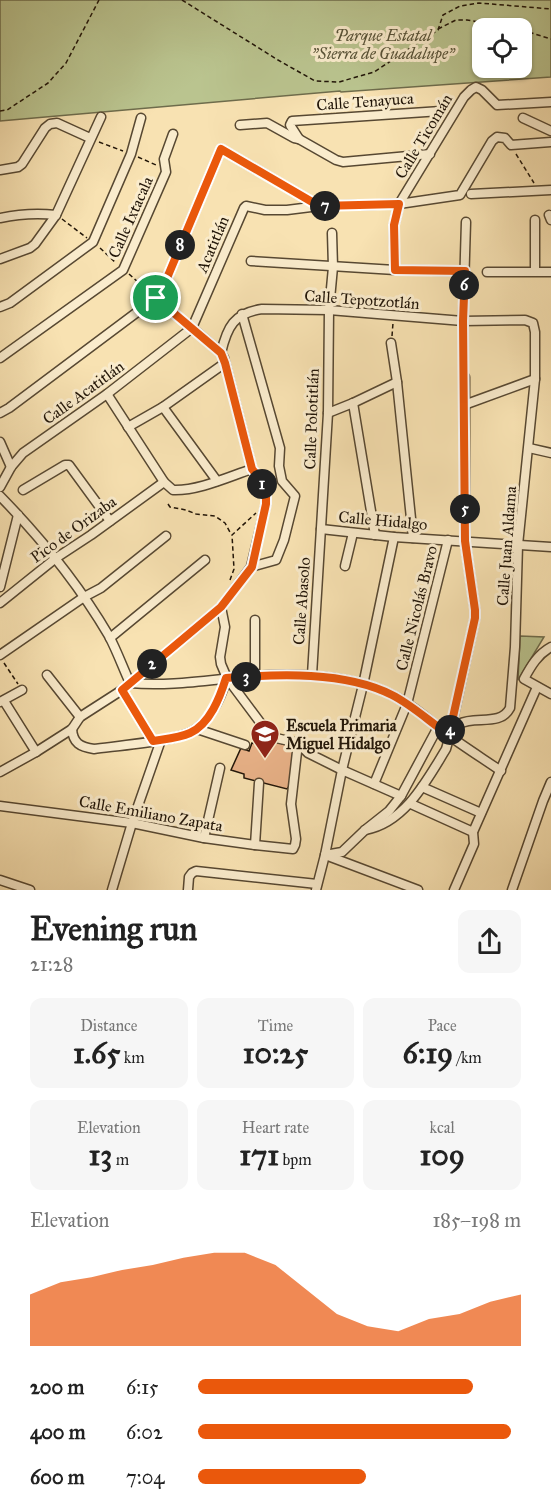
<!DOCTYPE html>
<html lang="en">
<head>
<meta charset="utf-8">
<style>
  body { margin:0; font-family:"IM FELL Great Primer",serif; background:#f6f6f6; color:#222; height:100vh; display:flex; flex-direction:column; font-size:22px; white-space:nowrap }
  * { box-sizing:border-box; margin:0 }
  p { font-size:20px; color:#767676 }
  .icon { flex:none; width:33px; height:33px; fill:none; stroke:currentColor; stroke-width:2; stroke-linecap:round; stroke-linejoin:round }
  .map { position:relative; height:890px; overflow:hidden }
  .drawer { display:flex; flex-direction:column; background:#fff; flex:1 }
  .drawer>* { flex:none }
  .buttons { position:absolute; left:472px; top:18px; display:grid; gap:12px }
  .buttons a { display:grid; place-items:center; width:60px; height:60px; border-radius:12px; background:#fff; box-shadow:0 2px 4px #0004; font-size:30px }
  .pin { position:absolute; display:grid; place-items:center; width:51px; height:51px; color:#fff; margin:-26px; border:3px solid #fff; border-radius:50%; box-shadow:0 2px 6px #0007 }
  .km { position:absolute; width:30px; height:30px; margin:-15px; border-radius:50%; background:#222; color:#fff; font-size:16px; line-height:30px; text-align:center }
  .round { display:grid; place-items:center; flex:none; width:63px; height:63px; border-radius:12px; background:#f6f6f6 }
  .summary { display:flex; align-items:center; justify-content:space-between; height:102px; padding:0 30px }
  h1 { font-size:33px; font-weight:800; line-height:45px }
  .metrics { display:grid; grid-template-columns:repeat(3,1fr); gap:9px; height:102px; padding:6px 30px }
  .metrics div { display:grid; align-content:center; border-radius:12px; background:#f6f6f6; text-align:center }
  .metrics b { font-size:30px; font-weight:800 }
  .metrics small { font-size:16px; font-weight:400 }
  .metrics p { font-size:16px }
  .chart { height:168px; padding:12px 30px }
  .chart p { display:flex; justify-content:space-between }
  .chart svg { width:100%; height:108px; margin-top:6px; fill:#ea580c; opacity:.7 }
  ul { padding:0 30px; list-style:none; font-size:20px }
  li { display:grid; grid-template-columns:96px 72px 1fr; align-items:center; height:45px }
  li i { height:15px; border-radius:8px; background:#ea580c }
  .map>svg:first-child { display:block }
</style>
</head>
<body>
<div class="map">
<svg width="551" height="890" viewBox="0 0 551 890">
  <rect width="100%" height="100%" fill="#f8e2b2"/>
  <filter id="stains"><feTurbulence type="fractalNoise" baseFrequency=".00333" numOctaves="4"/><feColorMatrix values="0 0 0 0 .2 0 0 0 0 .09 0 0 0 0 .02 0 0 0 .5 -.17"/></filter>
  <radialGradient id="worn" r=".72"><stop offset=".6" stop-color="#630" stop-opacity="0"/><stop offset="1" stop-color="#630" stop-opacity=".3"/></radialGradient>
  <!-- green -->
  <g fill="#bac48f" stroke="#6e6c4c" stroke-width="1.5" fill-rule="evenodd">
    <path d="M0,0H551V77L341,92L340,91L0,121ZM522,28V68H483V28Z"/>
    <path d="M520,636L544,637L518,680Z"/>
  </g>
  <!-- building -->
  <path fill="#e9b288" stroke="#211508" stroke-width="1.5" d="M270,740L296,748L290,785L287,789L244,778V774L231,770L241,748L249,751L252,743L268,747Z"/>
  <g fill="none" stroke-linecap="round" stroke-linejoin="round">
    <!-- minor casing -->
    <g stroke="#574832" stroke-width="11">
      <g id="minor">
        <path d="M523,118L551,131"/>
        <path d="M240,125L267,123L294,138L299,139"/>
        <path d="M430,154L343,162L336,160L299,139L290,125L292,121L441,111"/>
        <path d="M0,170L18,167L22,164L45,128L50,124L57,123L90,138"/>
        <path d="M471,194L551,190"/>
        <path d="M549,215L551,220"/>
        <path d="M0,218C19,214 36,213 56,215"/>
        <path d="M535,220V271"/>
        <path d="M0,259L30,248L35,244L56,215L101,117"/>
        <path d="M251,261L395,270L465,271"/>
        <path d="M395,270L394,225L399,204L464,97L471,90L476,87L482,90L497,105L551,102"/>
        <path d="M487,272H551"/>
        <path d="M0,307L10,303L93,242L131,154L141,118"/>
        <path d="M463,321L466,222"/>
        <path d="M192,328L221,353L224,358L252,469L260,479L264,488L266,496V504L251,567"/>
        <path d="M391,343L397,382L413,538"/>
        <path d="M221,353C227,327 234,313 262,309L329,310L463,321L525,320L533,323L535,332V379L518,545L515,647L510,708C500,727 475,715 459,724C454,727 452,731 449,735"/>
        <path d="M0,358L123,270L166,172L164,159L173,134"/>
        <path d="M107,394L164,482L173,490C198,491 228,477 252,469"/>
        <path d="M353,403L375,535"/>
        <path d="M464,405L535,379"/>
        <path d="M163,407L217,481"/>
        <path d="M0,413L9,408L156,298L162,290L167,278L221,149L319,206"/>
        <path d="M328,413L353,403L397,382"/>
        <path d="M128,427L163,407L225,363"/>
        <path d="M0,442L11,467"/>
        <path d="M529,448L551,453"/>
        <path d="M0,487L11,467L23,453L107,394L192,328L244,208L246,206L265,210H287L319,206L399,204L460,195L492,141L497,137L505,138L511,145L551,142"/>
        <path d="M23,490L65,465H69L110,521"/>
        <path d="M0,496C42,539 79,585 109,636C117,651 123,668 130,683"/>
        <path d="M321,529L394,537L551,547"/>
        <path d="M345,566L353,533"/>
        <path d="M0,587L18,515"/>
        <path d="M0,603L56,558L91,535L164,482"/>
        <path d="M221,607L225,627L220,657L221,664L227,678L268,733L276,738L298,743L308,753L342,770L401,796"/>
        <path d="M255,620V676"/>
        <path d="M110,638L205,560"/>
        <path d="M551,647C538,654 531,666 524,679L551,694"/>
        <path d="M0,655L84,597L101,588L166,536"/>
        <path d="M47,675L80,717"/>
        <path d="M312,675L328,413L329,310L333,267L332,233"/>
        <path d="M130,683C171,687 213,679 253,676C296,673 353,675 392,695C411,704 428,719 444,732C463,746 482,758 501,771"/>
        <path d="M122,690L153,741"/>
        <path d="M4,701L36,752"/>
        <path d="M0,702L22,690"/>
        <path d="M72,729C73,743 80,747 94,749C115,746 180,741 195,730C212,718 221,697 227,678"/>
        <path d="M197,729L245,745"/>
        <path d="M0,772L36,752L72,729L80,717L122,690L221,607L251,567L276,560L284,540L295,496L282,481L279,466L280,448L242,314"/>
        <path d="M374,784L407,704L448,540"/>
        <path d="M422,787L481,813"/>
        <path d="M411,804L473,832"/>
        <path d="M0,806L132,823L204,838L255,845L293,849L295,845L296,839L291,804L298,743"/>
        <path d="M365,830C405,823 427,780 446,749L448,742L475,618V610L465,541V377"/>
        <path d="M204,838L220,768"/>
        <path d="M255,845L259,783"/>
        <path d="M325,855L342,852L365,830L389,811L401,796L438,727"/>
        <path d="M328,856L418,890"/>
        <path d="M0,880L30,890"/>
        <path d="M112,890L132,823L161,740"/>
        <path d="M188,890L189,877L192,873L196,871L317,884"/>
        <path d="M316,890L325,855L342,770L363,685L394,537"/>
        <path d="M454,890L474,844L473,832L537,687"/>
        <path d="M512,890L543,801L551,782"/>
      </g>
    </g>
    <!-- path -->
    <g stroke="#211508" stroke-width="1.5" stroke-dasharray="4.5 3" stroke-linecap="butt">
      <path d="M182,0L278,60L315,81L339,82L374,72L438,30L443,15L460,6L479,3L551,9"/>
      <path d="M438,29L456,20H467L516,28"/>
      <path d="M522,30L551,39"/>
      <path d="M0,111L7,110L48,83L66,63L99,0"/>
      <path d="M99,142L123,151"/>
      <path d="M516,154L534,183"/>
      <path d="M138,157L156,165"/>
      <path d="M62,219L87,238"/>
      <path d="M100,248L116,263"/>
      <path d="M129,274L150,293"/>
      <path d="M163,304L185,322"/>
      <path d="M463,330L464,370"/>
      <path d="M392,336L393,323"/>
      <path d="M168,504L170,507L186,510L196,514L215,516L225,523L231,534"/>
      <path d="M230,580L234,569L232,535L256,513"/>
      <path d="M4,663L18,684"/>
    </g>
    <!-- minor -->
    <use href="#minor" stroke="#faeccd" stroke-width="8"/>
  </g>
  <g fill="none" stroke-linecap="round" stroke-linejoin="round">
    <!-- route casing -->
    <g stroke="#fff" stroke-width="12">
      <path id="route" d="M221,149L319,206L399,204L394,225L395,270L465,271L463,321L465,541L475,610V618L449,735C430,722 412,705 392,695C345,671 278,674 226,678C220,697 210,724 190,733C179,738 165,739 153,741L122,690L221,607L252,567L266,504V496L264,488L260,479L252,469L225,363L221,353L156,298L162,290L167,278Z"/>
    </g>
    <!-- route -->
    <use href="#route" stroke="#ea580c" stroke-width="8"/>
  </g>
  <!-- icons -->
  <defs>
    <g id="school-pin" transform="scale(1.5)"><path d="M0 17L-7.5 6A9.5 9.5 0 1 1 7.5 6Z" fill="#8f2418" stroke="#faeccd"/><path d="M0-5L7-2L0 1L-7-2ZM-4 1L0 2.5L4 1V4Q0 6-4 4Z" fill="#fff"/></g>
  </defs>
  <g fill-rule="evenodd">
    <use href="#school-pin" x="265" y="734"/>
  </g>
  <g text-anchor="middle" stroke-width="6" stroke-linejoin="round" paint-order="stroke">
    <!-- park labels -->
    <g font-size="16" font-style="italic" fill="#575237" stroke="#faeccd">
      <text x="383" y="41">Parque Estatal<tspan x="383" dy="18">"Sierra de Guadalupe"</tspan></text>
    </g>
    <!-- street labels -->
    <g font-size="16" fill="#211508" stroke="#faeccd">
      <text transform="translate(365 101) rotate(-4)" y="6">Calle Tenayuca</text>
      <text transform="translate(423 136) rotate(-59)" y="6">Calle Ticomán</text>
      <text transform="translate(130 217) rotate(-66)" y="6">Calle Ixtacala</text>
      <text transform="translate(212 244) rotate(-67)" y="6">Acatitlán</text>
      <text transform="translate(362 299) rotate(4)" y="6">Calle Tepotzotlán</text>
      <text transform="translate(83 392) rotate(-36)" y="6">Calle Acatitlán</text>
      <text transform="translate(311 419) rotate(-88)" y="6">Calle Polotitlán</text>
      <text transform="translate(383 520) rotate(5)" y="6">Calle Hidalgo</text>
      <text transform="translate(73 529) rotate(-36)" y="6">Pico de Orizaba</text>
      <text transform="translate(506 546) rotate(-86)" y="6">Calle Juan Aldama</text>
      <text transform="translate(301 601) rotate(-86)" y="6">Calle Abasolo</text>
      <text transform="translate(416 608) rotate(-76)" y="6">Calle Nicolás Bravo</text>
      <text transform="translate(151 813) rotate(10)" y="6">Calle Emiliano Zapata</text>
    </g>
    <!-- poi labels -->
    <g font-size="16" font-weight="bold" fill="#211508" stroke="#faeccd" text-anchor="start">
      <text x="286" y="731">Escuela Primaria<tspan x="286" dy="18">Miguel Hidalgo</tspan></text>
    </g>
  </g>
  <rect width="100%" height="100%" filter="url(#stains)"/>
  <rect width="100%" height="100%" fill="url(#worn)"/>
</svg>
<div class="buttons">
<a><svg class="icon" aria-label="locate" viewBox="0 0 24 24"><circle cx="12" cy="12" r="6"/><path d="M12 2v4M12 18v4M2 12h4M18 12h4"/></svg></a>
</div>
<div class="pin" style="left:156px;top:298px;background:#1e9e55"><svg class="icon" aria-label="arrive" viewBox="0 0 24 24"><path d="M6 21V4h12l-3 4 3 4H6"/></svg></div>
<b class="km" style="left:262px;top:484px">1</b>
<b class="km" style="left:152px;top:664px">2</b>
<b class="km" style="left:246px;top:677px">3</b>
<b class="km" style="left:450px;top:730px">4</b>
<b class="km" style="left:465px;top:509px">5</b>
<b class="km" style="left:464px;top:285px">6</b>
<b class="km" style="left:325px;top:206px">7</b>
<b class="km" style="left:180px;top:245px">8</b>
</div>
<section class="drawer">
<div class="summary"><div><h1>Evening run</h1><p>21:28</p></div><a class="round"><svg class="icon" aria-label="share" viewBox="0 0 24 24"><path d="M12 15V3M7 8l5-5 5 5M5 13v7h14v-7"/></svg></a></div>
<div class="metrics">
<div><p>Distance</p><b>1.65<small> km</small></b></div>
<div><p>Time</p><b>10:25</b></div>
<div><p>Pace</p><b>6:19<small> /km</small></b></div>
</div>
<div class="metrics">
<div><p>Elevation</p><b>13<small> m</small></b></div>
<div><p>Heart rate</p><b>171<small> bpm</small></b></div>
<div><p>kcal</p><b>109</b></div>
</div>
<div class="chart"><p><span>Elevation</span>185–198 m</p>
<svg viewBox="0 0 160 44" preserveAspectRatio="none"><path d="M0 44V23L10 18L20 16L30 13L40 11L50 8L60 6L70 6L80 11L90 21L100 31L110 36L120 38L130 33L140 31L150 26L160 23V44z"/></svg>
</div>
<ul>
<li><b>200 m</b>6:15<i style="width:85%"></i></li>
<li><b>400 m</b>6:02<i style="width:97%"></i></li>
<li><b>600 m</b>7:04<i style="width:52%"></i></li>
</ul>
</section>
</body>
</html>
